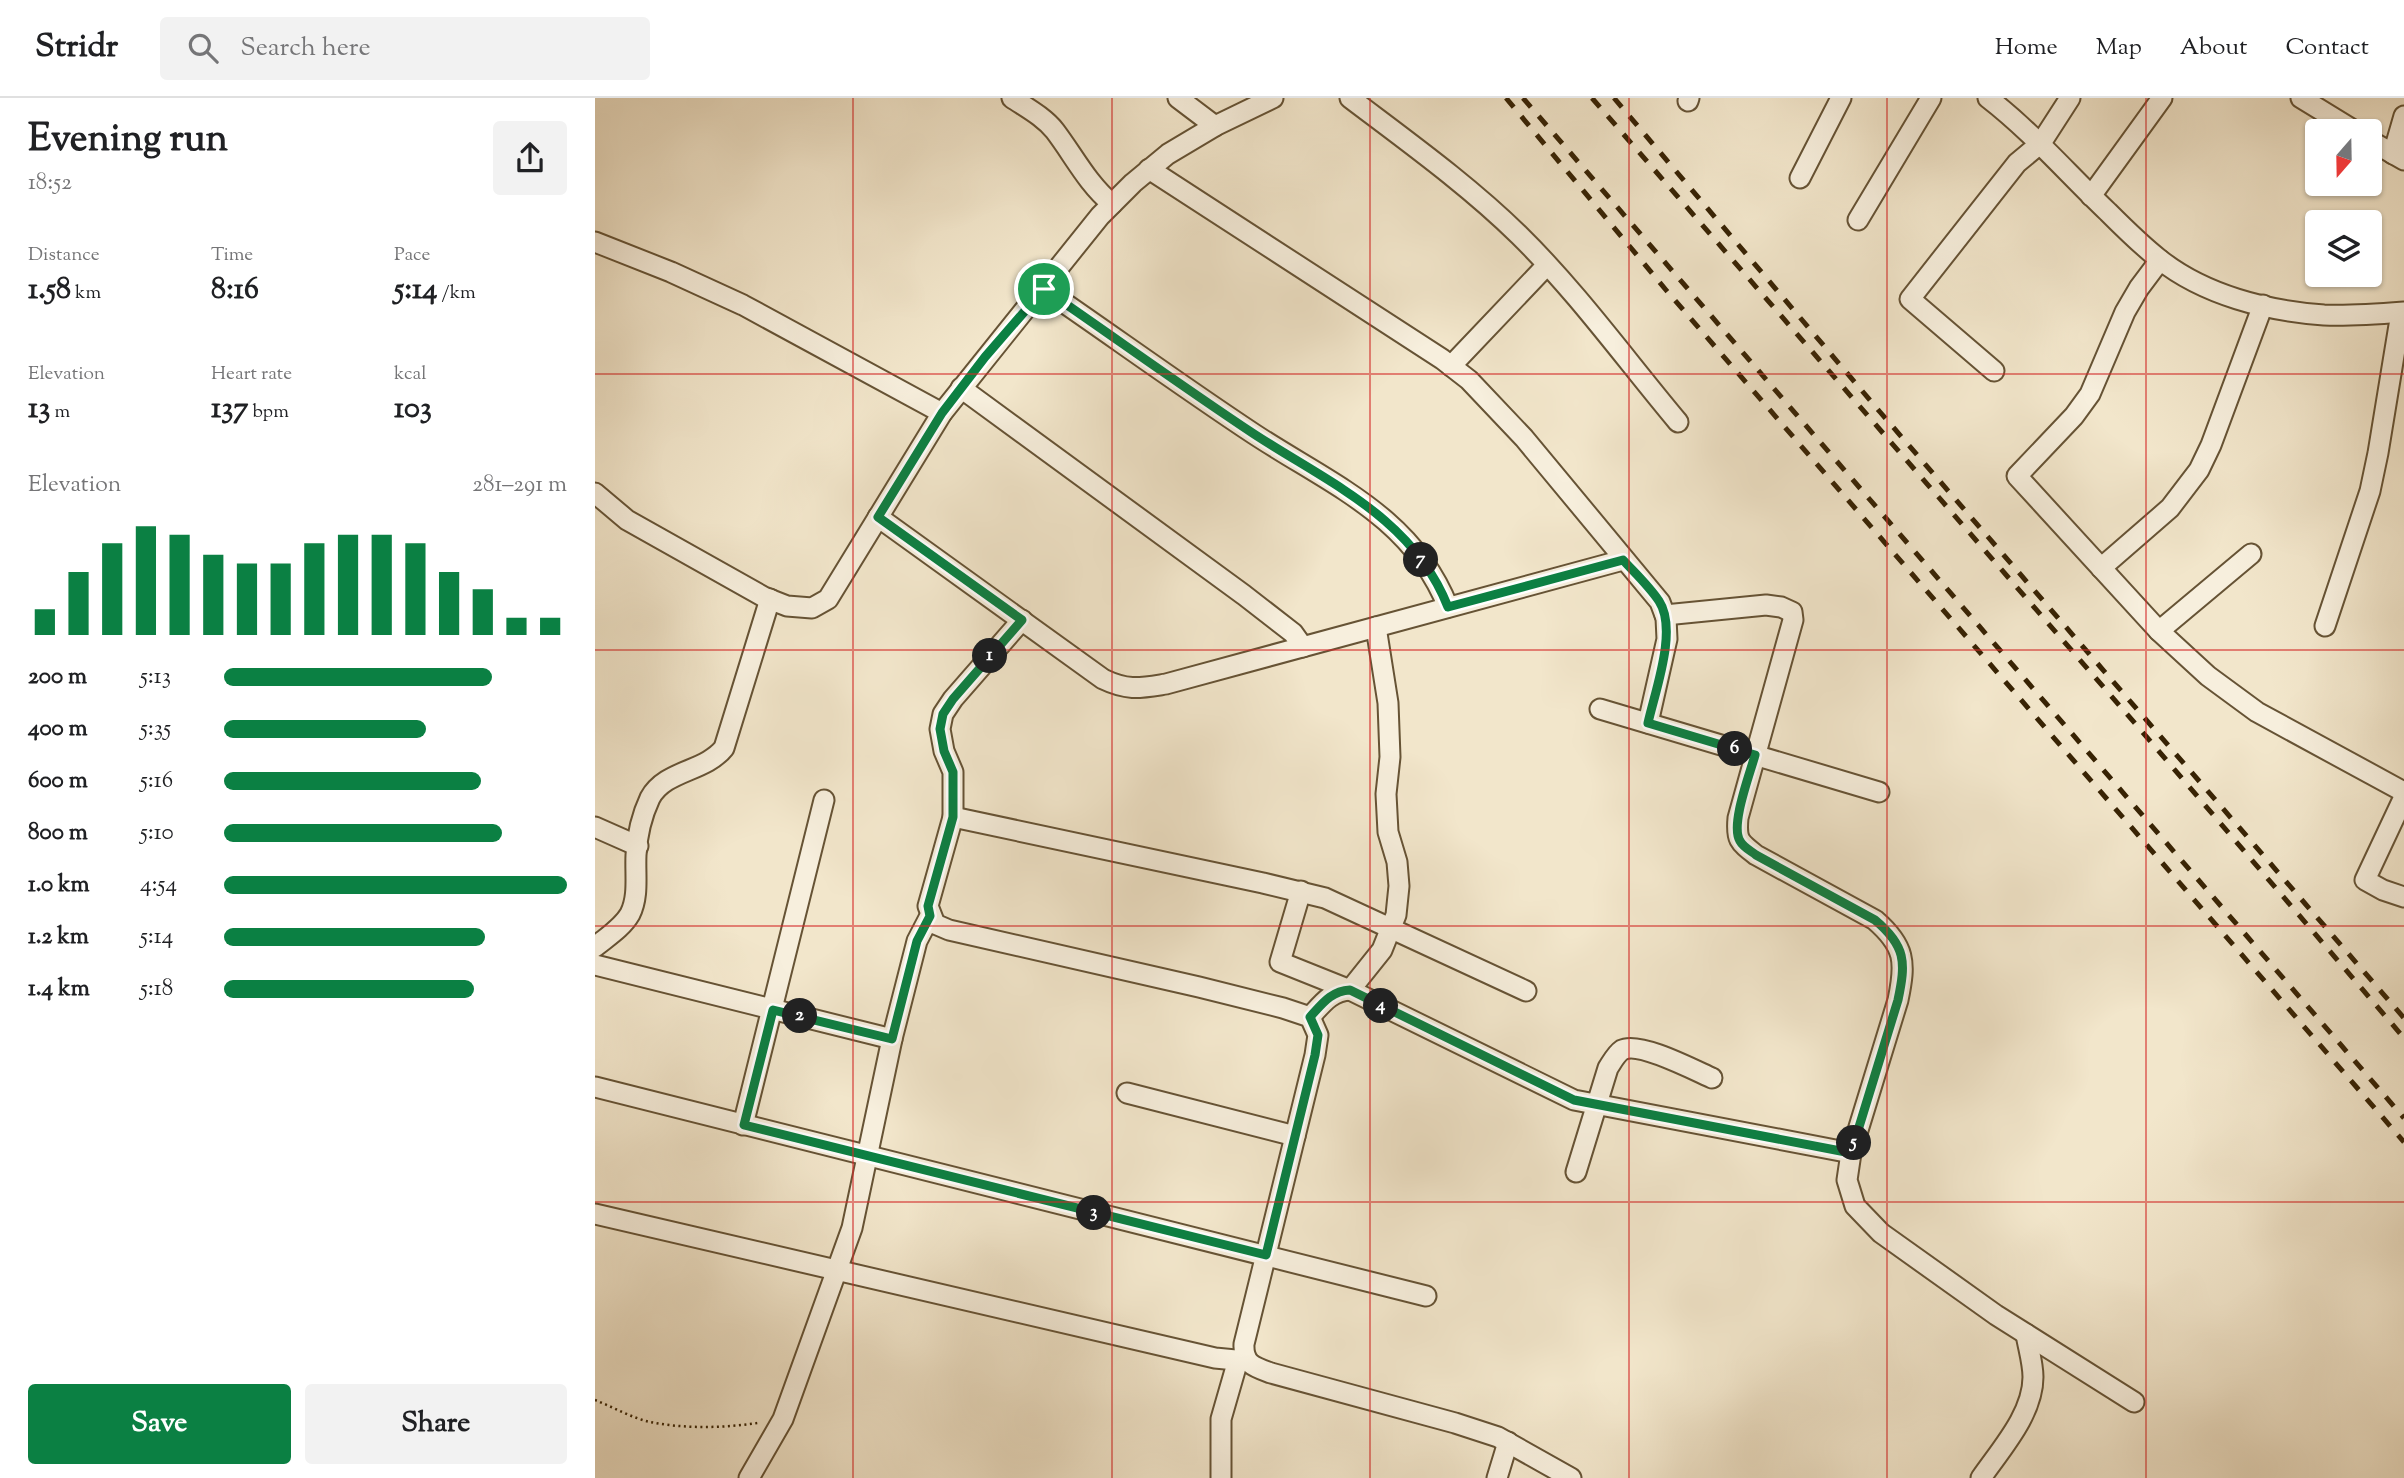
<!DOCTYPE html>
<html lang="en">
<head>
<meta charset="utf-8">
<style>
  body { margin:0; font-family:"Sorts Mill Goudy",serif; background:#f2f2f2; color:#202124; height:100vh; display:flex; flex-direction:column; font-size:26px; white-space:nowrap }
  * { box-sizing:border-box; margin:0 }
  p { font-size:23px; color:#757577 }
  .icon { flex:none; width:38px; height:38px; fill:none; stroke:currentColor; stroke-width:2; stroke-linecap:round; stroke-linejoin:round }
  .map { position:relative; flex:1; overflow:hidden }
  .sheet { display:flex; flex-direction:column; background:#fff; width:595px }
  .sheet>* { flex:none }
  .needle { width:46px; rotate:200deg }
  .tools { position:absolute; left:1710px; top:21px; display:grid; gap:14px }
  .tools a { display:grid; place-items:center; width:77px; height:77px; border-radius:7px; background:#fff; box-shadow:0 2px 5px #0004; font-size:35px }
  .pin { position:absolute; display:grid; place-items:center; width:60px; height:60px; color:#fff; margin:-30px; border:4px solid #fff; border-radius:50%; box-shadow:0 2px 7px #0007 }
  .km { position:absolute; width:35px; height:35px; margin:-18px; border-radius:50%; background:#222; color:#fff; font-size:19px; line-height:35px; text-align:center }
  .round { display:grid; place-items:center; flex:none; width:74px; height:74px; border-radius:7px; background:#f2f2f2 }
  .overview { display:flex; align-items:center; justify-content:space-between; height:119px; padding:0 28px }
  h1 { font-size:38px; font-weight:700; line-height:52px }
  .figures { display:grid; grid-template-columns:repeat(3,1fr); gap:10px; height:119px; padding:7px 28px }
  .figures div { display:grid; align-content:center }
  .figures b { font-size:30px; font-weight:700 }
  .figures small { font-size:19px; font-weight:400 }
  .figures p { font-size:19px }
  .chart { height:196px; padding:14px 28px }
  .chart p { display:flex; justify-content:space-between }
  .chart svg { width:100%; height:126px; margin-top:7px; stroke:#0b8043; stroke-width:6 }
  .button { display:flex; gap:14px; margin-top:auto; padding:14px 28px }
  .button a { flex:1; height:80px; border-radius:7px; background:#0b8043; color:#fff; font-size:28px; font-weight:700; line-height:80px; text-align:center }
  .button a+a { background:#f2f2f2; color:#202124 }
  ul { padding:0 28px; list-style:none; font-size:23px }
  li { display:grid; grid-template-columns:112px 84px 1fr; align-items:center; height:52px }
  li i { height:18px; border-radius:9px; background:#0b8043 }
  header { display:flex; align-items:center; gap:42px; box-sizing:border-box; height:98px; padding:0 35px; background:#fff; border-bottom:2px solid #e0e0e0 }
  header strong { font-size:33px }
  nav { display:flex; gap:38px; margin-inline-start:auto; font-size:24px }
  .search { width:490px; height:63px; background:#f2f2f2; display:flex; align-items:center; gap:18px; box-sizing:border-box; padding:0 24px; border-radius:7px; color:#757577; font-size:26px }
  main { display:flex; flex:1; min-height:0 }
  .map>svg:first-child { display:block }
</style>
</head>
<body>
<header>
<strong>Stridr</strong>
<div class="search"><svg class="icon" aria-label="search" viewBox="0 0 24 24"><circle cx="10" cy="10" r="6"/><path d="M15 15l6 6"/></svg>Search here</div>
<nav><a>Home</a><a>Map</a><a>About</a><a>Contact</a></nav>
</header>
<main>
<section class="sheet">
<div class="overview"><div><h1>Evening run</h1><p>18:52</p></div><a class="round"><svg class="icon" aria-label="share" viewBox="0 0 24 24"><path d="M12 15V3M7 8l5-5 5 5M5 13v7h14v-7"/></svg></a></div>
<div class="figures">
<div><p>Distance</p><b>1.58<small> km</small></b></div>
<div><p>Time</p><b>8:16</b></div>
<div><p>Pace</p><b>5:14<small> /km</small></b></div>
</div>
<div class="figures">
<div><p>Elevation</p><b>13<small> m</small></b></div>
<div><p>Heart rate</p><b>137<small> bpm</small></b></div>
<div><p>kcal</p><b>103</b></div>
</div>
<div class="chart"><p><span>Elevation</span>281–291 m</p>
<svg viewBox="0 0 160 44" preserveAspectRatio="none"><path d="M5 44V35M15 44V22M25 44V12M35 44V6M45 44V9M55 44V16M65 44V19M75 44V19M85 44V12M95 44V9M105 44V9M115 44V12M125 44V22M135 44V28M145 44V38M155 44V38"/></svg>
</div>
<ul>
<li><b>200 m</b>5:13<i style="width:78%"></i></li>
<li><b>400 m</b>5:35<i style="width:59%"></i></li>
<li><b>600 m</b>5:16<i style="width:75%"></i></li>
<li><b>800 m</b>5:10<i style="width:81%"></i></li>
<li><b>1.0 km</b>4:54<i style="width:100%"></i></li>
<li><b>1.2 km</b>5:14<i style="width:76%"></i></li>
<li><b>1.4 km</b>5:18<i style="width:73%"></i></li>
</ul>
<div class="button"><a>Save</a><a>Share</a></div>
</section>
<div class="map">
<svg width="1809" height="1380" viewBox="0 0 1809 1380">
  <rect width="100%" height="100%" fill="#f2e6cb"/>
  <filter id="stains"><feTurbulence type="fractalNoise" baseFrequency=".00286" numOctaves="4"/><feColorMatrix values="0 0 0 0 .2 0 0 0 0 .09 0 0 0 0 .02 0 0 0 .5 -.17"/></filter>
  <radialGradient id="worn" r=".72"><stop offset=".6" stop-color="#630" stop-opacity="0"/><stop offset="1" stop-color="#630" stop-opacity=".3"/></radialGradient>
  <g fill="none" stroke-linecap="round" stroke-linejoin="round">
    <!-- minor casing -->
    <g stroke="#665335" stroke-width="23">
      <g id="minor">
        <path d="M417,0C432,10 449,19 460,33C479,58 492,85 517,106"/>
        <path d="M583,0L620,28"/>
        <path d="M755,0C813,44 873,87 924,137C982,194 1031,262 1083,324"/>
        <path d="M1393,0C1437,34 1473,76 1513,114C1529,130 1546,147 1564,161C1609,197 1672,213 1729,217C1755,218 1783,216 1809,214"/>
        <path d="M1706,0L1760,33"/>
        <path d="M1093,3L1094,0"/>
        <path d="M1774,42L1809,62"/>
        <path d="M1798,56L1809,18"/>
        <path d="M554,71L847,261L874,282L929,340L1065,504L1071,520L1072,541L1053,625"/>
        <path d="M1205,80L1246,0"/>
        <path d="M1496,98L1567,0"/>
        <path d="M1263,122L1336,0"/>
        <path d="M0,144L76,174L148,207L347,315"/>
        <path d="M1565,162L1544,190L1530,214L1495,296L1479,318L1422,378L1564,533L1613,578L1662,614L1809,694"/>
        <path d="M449,191C519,239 588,289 659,336C735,386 817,418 853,509"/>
        <path d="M856,268L952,167"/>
        <path d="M1399,273L1315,201L1422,65L1446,45L1475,0"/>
        <path d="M366,290L649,497L698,535L708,549"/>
        <path d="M0,395L32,422L169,499L192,508L217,510L233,501L347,315L505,118L538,85L573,56L620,28L678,0"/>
        <path d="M283,419L508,581C533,593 545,590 571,586L1028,462"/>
        <path d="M1506,470L1575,410L1604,372L1616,347L1668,207"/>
        <path d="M1070,517L1171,507L1186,509L1197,514L1198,522L1143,720C1141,742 1144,744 1161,757L1280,822C1310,848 1311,864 1303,902L1256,1055L1252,1082L1260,1108L1286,1135L1401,1217L1539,1304"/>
        <path d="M427,522L358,601L348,616L345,631L349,653L358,674V719L333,808L340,826L354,832L604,889L688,910L715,919L723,937L720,957L649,1246C648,1266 659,1269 676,1275L860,1325L903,1339L976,1380"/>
        <path d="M1730,528L1775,393L1783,355L1806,215"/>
        <path d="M1564,533L1656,456"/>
        <path d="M1005,611L1284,694"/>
        <path d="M1809,699L1770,782L1788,792L1809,799"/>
        <path d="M358,719L668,785L730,800L931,893"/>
        <path d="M0,729L43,748"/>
        <path d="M706,793L685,864L755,892L979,1002L1256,1055"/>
        <path d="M0,849C12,839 27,830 35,816C44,798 40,777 41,757C42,739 47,717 55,700C70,672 110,674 129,650L175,501"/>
        <path d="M0,867L297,941"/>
        <path d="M715,919C727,906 736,893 755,892L787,852L801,817L804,788L802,764L793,734L791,696L795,659L793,605L781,529"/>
        <path d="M0,989L831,1198"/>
        <path d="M532,995L700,1038"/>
        <path d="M148,1027L229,702"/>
        <path d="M981,1074L1013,970C1017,964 1021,956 1027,952C1044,943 1099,972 1117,980"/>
        <path d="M0,1116L620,1260L651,1263"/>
        <path d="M154,1380L188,1321L257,1130L297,941L322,843L335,818"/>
        <path d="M626,1380V1321L643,1262"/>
        <path d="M902,1380L913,1344"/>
        <path d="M1386,1380C1406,1351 1438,1316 1438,1279C1438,1265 1433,1249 1431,1236"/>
      </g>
    </g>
    <!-- path -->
    <path stroke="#372203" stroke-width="2.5" stroke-dasharray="2 3.5" stroke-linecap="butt" d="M0,1302C18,1309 37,1320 55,1324C90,1331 128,1330 163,1325"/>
    <!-- minor -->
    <use href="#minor" stroke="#f7efdd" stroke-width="19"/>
    <!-- rail -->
    <g stroke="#372203" stroke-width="5" stroke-dasharray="12 12" stroke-linecap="butt">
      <path d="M911,0L1071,192L1809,1044"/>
      <path d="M928,0L1809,1020"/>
      <path d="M997,0L1544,630L1809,940"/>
      <path d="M1019,0L1285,314L1809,920"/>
    </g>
  </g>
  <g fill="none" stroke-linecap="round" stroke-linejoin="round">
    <!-- route casing -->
    <g stroke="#fff" stroke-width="14">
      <path id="route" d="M449,191C519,239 588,289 659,336C734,385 818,420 853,509L1028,462C1040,475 1054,488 1064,503C1083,532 1060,593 1053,625L1160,657C1155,676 1135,727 1145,743C1148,749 1156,753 1161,757L1280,822C1311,848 1311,864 1303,902L1256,1055L979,1002L755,892C736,893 727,906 715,919L723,937L720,957L671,1157L149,1027L178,912L297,941L322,843L335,818L333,808L358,719V674L349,653L345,631L348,616L358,601L427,522L283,419L347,315L390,259Z"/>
    </g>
    <!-- route -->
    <use href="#route" stroke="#0b8043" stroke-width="9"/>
  </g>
  <!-- grid -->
  <path fill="none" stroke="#d62828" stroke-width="2" stroke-opacity="0.55" d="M258,0V1380M517,0V1380M775,0V1380M1034,0V1380M1292,0V1380M1551,0V1380M0,276H1809M0,552H1809M0,828H1809M0,1104H1809"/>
  <rect width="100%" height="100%" filter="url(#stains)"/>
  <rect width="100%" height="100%" fill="url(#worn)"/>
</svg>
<div class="tools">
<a><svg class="needle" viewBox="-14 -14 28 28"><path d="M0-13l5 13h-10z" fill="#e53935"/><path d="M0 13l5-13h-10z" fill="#757577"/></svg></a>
<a><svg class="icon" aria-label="layers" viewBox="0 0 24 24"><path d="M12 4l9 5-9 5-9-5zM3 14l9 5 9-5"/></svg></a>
</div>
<div class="pin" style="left:449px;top:191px;background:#1e9e55"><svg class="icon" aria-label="arrive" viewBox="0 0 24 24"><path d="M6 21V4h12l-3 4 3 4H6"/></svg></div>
<b class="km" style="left:395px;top:558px">1</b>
<b class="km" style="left:205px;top:918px">2</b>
<b class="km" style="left:499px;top:1115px">3</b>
<b class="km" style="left:786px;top:908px">4</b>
<b class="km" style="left:1259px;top:1045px">5</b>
<b class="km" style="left:1140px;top:651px">6</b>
<b class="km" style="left:826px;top:462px">7</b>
</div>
</main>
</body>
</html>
